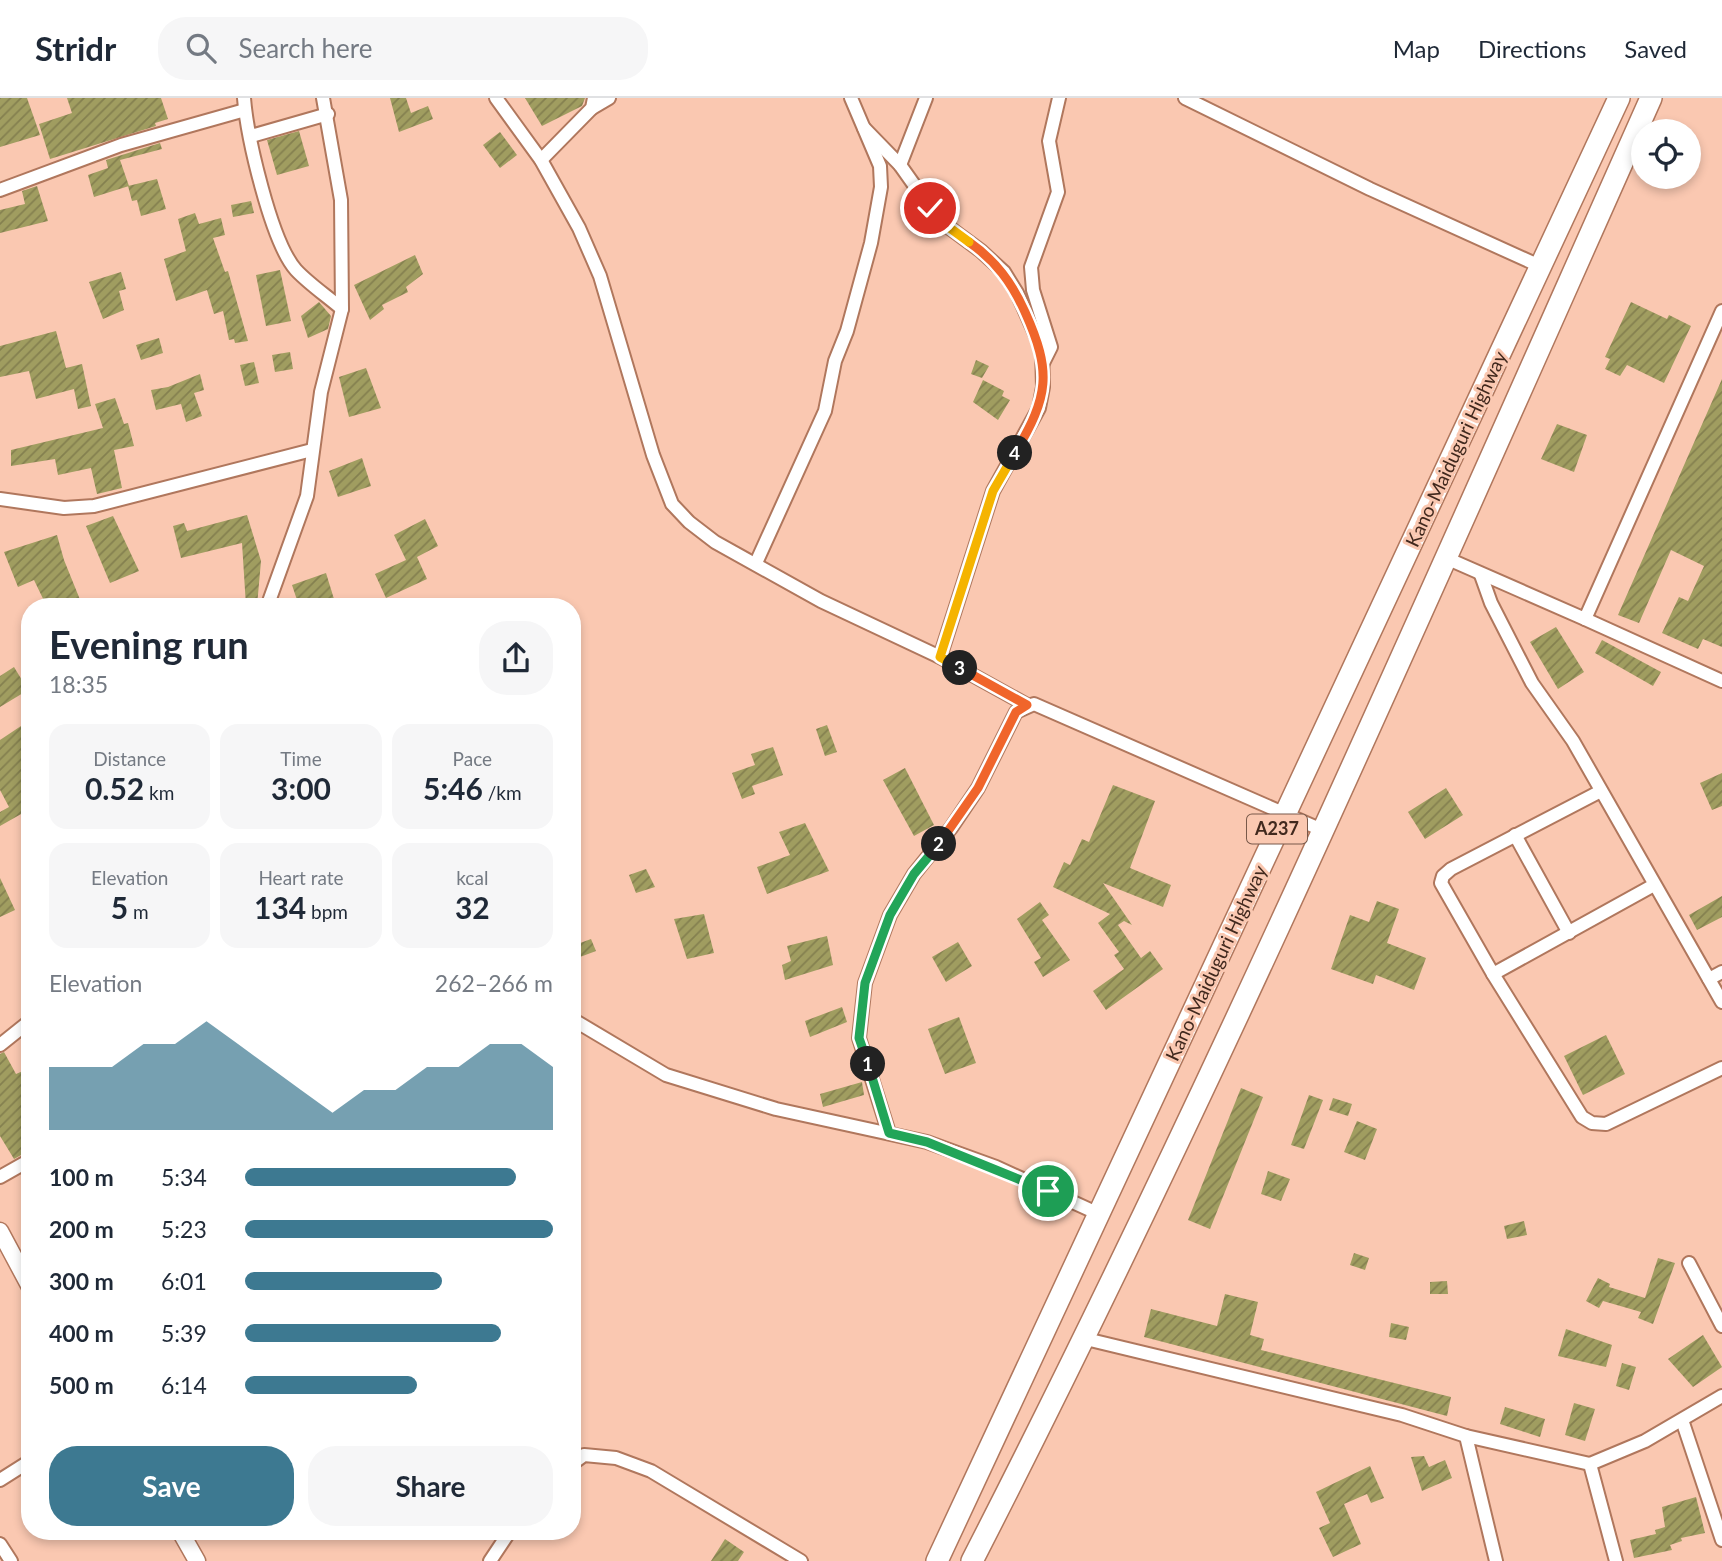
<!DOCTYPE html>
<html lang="en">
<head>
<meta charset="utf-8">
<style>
  body { margin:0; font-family:Lato,sans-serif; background:#f6f6f7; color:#1f2937; height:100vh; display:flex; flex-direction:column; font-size:26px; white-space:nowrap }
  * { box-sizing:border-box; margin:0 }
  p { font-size:23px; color:#747a83 }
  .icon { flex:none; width:38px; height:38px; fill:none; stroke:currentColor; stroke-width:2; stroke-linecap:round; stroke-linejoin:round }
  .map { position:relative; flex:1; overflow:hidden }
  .panel { position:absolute; left:21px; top:500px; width:560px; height:942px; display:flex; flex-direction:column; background:#fff; border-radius:28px; box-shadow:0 4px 10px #0003 }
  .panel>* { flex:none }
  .buttons { position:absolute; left:1631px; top:21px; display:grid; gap:14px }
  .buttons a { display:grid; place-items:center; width:70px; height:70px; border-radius:50%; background:#fff; box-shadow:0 4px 10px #0003; font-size:35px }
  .pin { position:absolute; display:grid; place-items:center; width:60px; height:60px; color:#fff; margin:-30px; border:4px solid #fff; border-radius:50%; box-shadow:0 2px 7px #0007 }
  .km { position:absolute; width:35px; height:35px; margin:-18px; border-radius:50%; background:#222; color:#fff; font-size:19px; line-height:35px; text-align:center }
  .round { display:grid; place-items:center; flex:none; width:74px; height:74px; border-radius:28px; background:#f6f6f7 }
  .head { display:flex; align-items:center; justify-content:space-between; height:119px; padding:0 28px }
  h1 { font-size:38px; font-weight:700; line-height:52px }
  .figures { display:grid; grid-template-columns:repeat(3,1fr); gap:10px; height:119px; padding:7px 28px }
  .figures div { display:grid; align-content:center; border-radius:18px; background:#f6f6f7; text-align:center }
  .figures b { font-size:30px; font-weight:700 }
  .figures small { font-size:19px; font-weight:400 }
  .figures p { font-size:19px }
  .chart { height:196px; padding:14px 28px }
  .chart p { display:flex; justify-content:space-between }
  .chart svg { width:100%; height:126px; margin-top:7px; fill:#3d7991; opacity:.7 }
  .action { display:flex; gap:14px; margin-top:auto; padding:14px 28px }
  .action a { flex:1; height:80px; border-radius:28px; background:#3d7991; color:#fff; font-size:28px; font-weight:700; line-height:80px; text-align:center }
  .action a+a { background:#f6f6f7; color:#1f2937 }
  ul { padding:0 28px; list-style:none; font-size:23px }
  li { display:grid; grid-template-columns:112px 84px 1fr; align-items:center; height:52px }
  li i { height:18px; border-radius:9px; background:#3d7991 }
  header { display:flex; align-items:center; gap:42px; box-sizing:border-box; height:98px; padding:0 35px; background:#fff; border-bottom:2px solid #e0e1e3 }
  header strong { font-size:33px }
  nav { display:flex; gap:38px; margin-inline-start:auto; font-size:24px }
  .search { width:490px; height:63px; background:#f6f6f7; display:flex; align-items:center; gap:18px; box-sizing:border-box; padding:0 24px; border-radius:28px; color:#747a83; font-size:26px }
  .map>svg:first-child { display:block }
</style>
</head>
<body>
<header>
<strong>Stridr</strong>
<div class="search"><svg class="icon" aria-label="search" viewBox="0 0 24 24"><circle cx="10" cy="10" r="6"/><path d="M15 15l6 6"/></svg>Search here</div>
<nav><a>Map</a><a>Directions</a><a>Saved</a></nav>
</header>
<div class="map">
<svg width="1722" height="1463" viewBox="0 0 1722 1463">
  <defs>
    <pattern id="building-hatch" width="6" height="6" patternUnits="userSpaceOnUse" patternTransform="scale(1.75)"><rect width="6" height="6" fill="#a09d60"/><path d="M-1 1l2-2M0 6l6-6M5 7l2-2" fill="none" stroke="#84804f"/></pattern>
  </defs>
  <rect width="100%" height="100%" fill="#fac8b1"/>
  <!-- building -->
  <g fill="url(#building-hatch)">
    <path d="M0,0H27L40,37L0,49Z"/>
    <path d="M67,0H161L168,21L155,25L156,28L50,61L39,26L72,15Z"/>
    <path d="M390,0H406L411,15L428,8L433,21L399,34Z"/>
    <path d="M525,0H585L582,8L542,28Z"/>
    <path d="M299,33L309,68L277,77L267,42Z"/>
    <path d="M500,34L517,57L500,70L483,47Z"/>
    <path d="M160,45L162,51L120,62L129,88L94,99L88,77L108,70L106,62Z"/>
    <path d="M157,81L166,111L141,118L137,102L132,103L128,88Z"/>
    <path d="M37,88L48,123L0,135V112L25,106L22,93Z"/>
    <path d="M251,103L254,115L233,119L231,107Z"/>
    <path d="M195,115L199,126L221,120L225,137L213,140L225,174L228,173L248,243L235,245L234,241L229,242L223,213L214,216L207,192L176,203L164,161L186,153L178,121Z"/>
    <path d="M415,157L423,176L406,189L408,194L382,207L384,211L370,222L354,187Z"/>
    <path d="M280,172L291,223L266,228L256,177Z"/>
    <path d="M121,174L126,191L119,193L124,212L103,221L89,184Z"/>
    <path d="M319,204L331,218L328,231L308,240L301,218Z"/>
    <path d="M1631,204L1667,221L1669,217L1691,228L1664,285L1627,267L1620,278L1605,271L1610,261L1605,259Z"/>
    <path d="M56,233L66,270L82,266L91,308L78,311L74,291L36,301L29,273L0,279V248Z"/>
    <path d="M159,240L163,255L141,262L136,247Z"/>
    <path d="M290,254L293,271L275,274L272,257Z"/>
    <path d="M976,262L989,268L982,280L971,276Z"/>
    <path d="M254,264L259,285L245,288L240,267Z"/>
    <path d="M366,270L381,310L349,319L339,279Z"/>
    <path d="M200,276L204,292L194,295L202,318L186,324L181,306L156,312L151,292L168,289Z"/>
    <path d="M1722,281V549L1703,541L1698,551L1662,535L1679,499L1688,503L1704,468L1671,452L1639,525L1618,517Z"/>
    <path d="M983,282L1004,293L1002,298L1010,302L998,322L973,304Z"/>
    <path d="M115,300L124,326L128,325L134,348L114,352L122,390L97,396L91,370L58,377L55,361L11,368V352L103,330L95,306Z"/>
    <path d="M1557,326L1587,337L1574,374L1541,361Z"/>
    <path d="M362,360L371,388L338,399L329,373Z"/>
    <path d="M247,417L261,463L257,508H246L242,445L181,460L173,428L184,425L187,433Z"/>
    <path d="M113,418L139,473L110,485L86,428Z"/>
    <path d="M425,421L438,448L417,459L427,481L386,500L375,476L406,462L394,437Z"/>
    <path d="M57,437L64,462L83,509H47L34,482L18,489L4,454Z"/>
    <path d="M326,475L334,501L299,508L292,487Z"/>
    <path d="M1556,529L1584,574L1558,591L1530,544Z"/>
    <path d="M1602,542L1661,574L1653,588L1595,555Z"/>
    <path d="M14,569L28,592L0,609V578Z"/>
    <path d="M30,622V711L0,728V714L9,709L0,692V642Z"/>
    <path d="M827,627L837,654L825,658L816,631Z"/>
    <path d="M773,649L783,677L752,688L755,696L742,701L732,675L755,667L751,656Z"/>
    <path d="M905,670L934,727L914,738L883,682Z"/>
    <path d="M1722,675V708L1712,712L1700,685Z"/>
    <path d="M1113,687L1155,703L1130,770L1171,787L1163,809L1103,785L1132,827L1124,823L1118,827L1141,860L1150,853L1163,871L1106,912L1093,893L1124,871L1114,857L1119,854L1098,825L1110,816L1053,789L1064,764L1070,767L1082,741L1089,744Z"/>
    <path d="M1446,690L1463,717L1425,741L1408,714Z"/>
    <path d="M805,725L829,773L767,796L757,769L790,757L779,734Z"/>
    <path d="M646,771L655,789L636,795L629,777Z"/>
    <path d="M0,780L15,812L0,819Z"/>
    <path d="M1722,798V819L1697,832L1689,817Z"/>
    <path d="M1377,803L1399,811L1387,845L1426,860L1414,892L1376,877L1373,886L1331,871L1350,817L1369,824Z"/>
    <path d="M1040,804L1049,817L1042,822L1070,862L1043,879L1034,864L1041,860L1017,821Z"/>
    <path d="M704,816L714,855L687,861L674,821Z"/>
    <path d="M827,838L833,867L785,882L782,867L791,863L787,848Z"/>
    <path d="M591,841L596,853L572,862V848Z"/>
    <path d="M958,844L972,868L946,884L932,859Z"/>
    <path d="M842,909L847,924L810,939L805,923Z"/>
    <path d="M959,919L976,965L945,976L928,931Z"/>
    <path d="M1606,937L1625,976L1583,997L1564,958Z"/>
    <path d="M4,954L16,976L23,973L30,986V1052L14,1061L0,1038V956Z"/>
    <path d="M862,984L864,997L823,1009L820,996Z"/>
    <path d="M1241,990L1263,999L1210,1131L1188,1122Z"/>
    <path d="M1309,997L1323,1002L1304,1051L1291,1047Z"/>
    <path d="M1333,1000L1352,1006L1348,1018L1329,1012Z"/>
    <path d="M1357,1023L1377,1031L1365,1062L1344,1054Z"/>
    <path d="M1268,1073L1290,1081L1281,1103L1261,1096Z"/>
    <path d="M1524,1123L1527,1137L1507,1141L1504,1128Z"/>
    <path d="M1354,1155L1369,1160L1365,1172L1350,1167Z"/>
    <path d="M1658,1160L1675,1165L1653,1226L1638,1220L1641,1214L1603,1203L1599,1210L1586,1203L1598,1180L1610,1186L1609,1189L1645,1200Z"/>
    <path d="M1447,1183L1448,1196H1430V1184Z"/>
    <path d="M1225,1196L1258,1204L1250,1237L1264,1241L1261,1252L1451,1299L1447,1318L1144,1239L1151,1211L1217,1228Z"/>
    <path d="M1391,1225L1409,1229L1406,1242L1389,1239Z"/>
    <path d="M1566,1231L1612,1247L1606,1269L1558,1258Z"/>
    <path d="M1703,1237L1722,1269L1693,1289L1668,1261Z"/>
    <path d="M1622,1265L1636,1269L1629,1292L1616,1288Z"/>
    <path d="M1574,1305L1595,1311L1585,1343L1565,1337Z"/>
    <path d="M1505,1309L1545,1321L1540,1339L1500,1326Z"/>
    <path d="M1424,1358L1429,1369L1445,1362L1452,1380L1422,1393L1411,1359Z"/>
    <path d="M1370,1368L1384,1400L1371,1405L1367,1396L1344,1406L1361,1446L1333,1459L1319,1430L1330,1425L1316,1394Z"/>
    <path d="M1696,1399L1705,1435L1681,1440L1682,1443L1670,1447L1672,1452L1634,1460L1630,1442L1656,1436L1655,1432L1665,1429L1662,1409Z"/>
    <path d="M725,1441L744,1454L738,1463H711Z"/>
  </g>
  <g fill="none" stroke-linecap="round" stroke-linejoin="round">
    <!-- minor casing -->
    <g stroke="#b0775d" stroke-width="16">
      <g id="minor">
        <path d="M244,0C247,38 271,144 296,172C309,186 327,198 342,211"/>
        <path d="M496,0L541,62L579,130L600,178L653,357L672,406L689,424L715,444L821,503L940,559L1027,607"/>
        <path d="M1185,0L1370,91L1542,169"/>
        <path d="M592,10L609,0"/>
        <path d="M864,30L900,67L939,122L981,153L1004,174L1017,195L1042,251L1043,289L1039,310L993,393L940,559"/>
        <path d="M251,38L328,16"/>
        <path d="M541,62L592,10L594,0"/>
        <path d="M900,67L926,0"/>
        <path d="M0,92L121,47L245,12"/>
        <path d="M1043,265L1051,249L1033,192L1031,169L1058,94L1049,43L1059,0"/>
        <path d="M0,401L64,410L94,408L312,352"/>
        <path d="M1446,460L1585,521L1722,213"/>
        <path d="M756,465L825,313L835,263L847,233L871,145L881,89L880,68L851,0"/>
        <path d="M1481,477L1491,505L1532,585L1573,643L1722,904"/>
        <path d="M267,509L307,398L321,294L342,211L341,102L323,0"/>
        <path d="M1585,521L1722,583"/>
        <path d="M1601,693L1451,771L1443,778L1441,785L1493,876L1654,787"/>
        <path d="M1515,737L1569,835"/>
        <path d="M1493,876L1582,1019L1592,1025L1606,1026L1722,970"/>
        <path d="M1709,881L1722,874"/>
        <path d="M572,921L666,977L776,1011L927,1044L996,1069L1099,1116"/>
        <path d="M0,947L30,923"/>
        <path d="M889,1035L859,940L865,885L890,817L914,776L951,730L978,690L1016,614L1034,606L1322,732"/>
        <path d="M0,1079L30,1062"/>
        <path d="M1689,1165L1722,1228"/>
        <path d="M1086,1241L1402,1317L1466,1338L1590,1366L1645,1343L1722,1298"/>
        <path d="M1682,1322L1722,1442"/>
        <path d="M1466,1338L1496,1463"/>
        <path d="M572,1366L584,1357L616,1360L651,1373L801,1463"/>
        <path d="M1590,1366L1616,1463"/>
        <path d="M0,1382L30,1363"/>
        <path d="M0,1446L11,1463"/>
        <path d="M490,1463L510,1433"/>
      </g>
    </g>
    <!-- tertiary casing -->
    <g stroke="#b0775d" stroke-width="19">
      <g id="tertiary">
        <path d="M0,1133L30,1189"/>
        <path d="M180,1433L197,1463"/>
      </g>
    </g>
    <!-- trunk casing -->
    <g stroke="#b0775d" stroke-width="24">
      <g id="trunk">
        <path d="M937,1463L1619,0"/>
        <path d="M972,1463C1217,985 1432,491 1651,0"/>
      </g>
    </g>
    <!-- minor -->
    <use href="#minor" stroke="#fff" stroke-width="12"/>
    <!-- tertiary -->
    <use href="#tertiary" stroke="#fff" stroke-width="16"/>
    <!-- trunk -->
    <use href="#trunk" stroke="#fff" stroke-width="21"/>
  </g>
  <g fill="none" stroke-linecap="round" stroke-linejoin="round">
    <!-- split-1 casing -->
    <g stroke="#fff" stroke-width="14">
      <path id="split-1" d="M868,966L889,1035L927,1044L1048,1093"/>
    </g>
    <!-- split-2 casing -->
    <g stroke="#fff" stroke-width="14">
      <path id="split-2" d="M868,966L859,940L865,885L890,817L914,776L939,746"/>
    </g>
    <!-- split-3 casing -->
    <g stroke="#fff" stroke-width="14">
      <path id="split-3" d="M939,746L978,690L1016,614L1027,607L960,570"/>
    </g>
    <!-- split-4 casing -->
    <g stroke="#fff" stroke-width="14">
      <path id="split-4" d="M960,570L940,559L993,393L1015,355"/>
    </g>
    <!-- split-5 casing -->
    <g stroke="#fff" stroke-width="14">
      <path id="split-5" d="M969,144C996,163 1012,185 1025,214C1052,274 1049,298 1015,355"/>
    </g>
    <!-- split-6 casing -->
    <g stroke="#fff" stroke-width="14">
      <path id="split-6" d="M930,110L939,122L969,144"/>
    </g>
    <!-- split-1 -->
    <use href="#split-1" stroke="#22a559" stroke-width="9"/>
    <!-- split-2 -->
    <use href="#split-2" stroke="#22a559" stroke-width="9"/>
    <!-- split-3 -->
    <use href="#split-3" stroke="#f0652b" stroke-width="9"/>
    <!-- split-4 -->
    <use href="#split-4" stroke="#f5b400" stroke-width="9"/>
    <!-- split-5 -->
    <use href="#split-5" stroke="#f0652b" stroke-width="9"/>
    <!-- split-6 -->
    <use href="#split-6" stroke="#f5b400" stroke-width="9"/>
  </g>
  <g text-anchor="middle" stroke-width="6" stroke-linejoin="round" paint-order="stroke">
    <!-- shield labels -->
    <rect fill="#fac8b1" stroke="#78594a" stroke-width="2" x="1247" y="716.5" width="60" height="29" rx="5"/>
    <g font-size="18" font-weight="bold" fill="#41291e">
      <text x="1277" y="737">A237</text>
    </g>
    <!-- street labels -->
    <g font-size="19" fill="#41291e" stroke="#fac8b1">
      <text transform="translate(1456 351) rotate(-65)" y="7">Kano-Maiduguri Highway</text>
      <text transform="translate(1216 865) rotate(-65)" y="7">Kano-Maiduguri Highway</text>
    </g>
  </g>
</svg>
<div class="buttons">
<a><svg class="icon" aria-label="locate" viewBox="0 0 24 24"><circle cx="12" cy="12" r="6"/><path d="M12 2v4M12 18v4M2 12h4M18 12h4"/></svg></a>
</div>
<div class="pin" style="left:1048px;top:1093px;background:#1e9e55"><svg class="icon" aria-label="arrive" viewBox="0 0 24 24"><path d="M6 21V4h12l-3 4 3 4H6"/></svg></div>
<div class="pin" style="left:930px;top:110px;background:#d93025"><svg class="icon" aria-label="check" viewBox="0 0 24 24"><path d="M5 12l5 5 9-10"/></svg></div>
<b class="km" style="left:868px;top:966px">1</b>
<b class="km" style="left:939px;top:746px">2</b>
<b class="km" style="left:960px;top:570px">3</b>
<b class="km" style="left:1015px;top:355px">4</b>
<section class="panel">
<div class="head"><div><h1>Evening run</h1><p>18:35</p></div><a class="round"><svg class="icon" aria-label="share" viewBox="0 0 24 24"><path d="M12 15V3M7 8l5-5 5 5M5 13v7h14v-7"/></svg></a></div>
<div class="figures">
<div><p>Distance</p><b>0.52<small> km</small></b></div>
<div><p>Time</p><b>3:00</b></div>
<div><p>Pace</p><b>5:46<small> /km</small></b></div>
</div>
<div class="figures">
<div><p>Elevation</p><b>5<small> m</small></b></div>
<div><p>Heart rate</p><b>134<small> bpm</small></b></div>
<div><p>kcal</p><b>32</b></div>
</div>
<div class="chart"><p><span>Elevation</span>262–266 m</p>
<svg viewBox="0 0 160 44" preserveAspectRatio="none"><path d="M0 44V22L10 22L20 22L30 14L40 14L50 6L60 14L70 22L80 30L90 38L100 30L110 30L120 22L130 22L140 14L150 14L160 22V44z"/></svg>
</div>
<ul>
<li><b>100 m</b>5:34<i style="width:88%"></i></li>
<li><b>200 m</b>5:23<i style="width:100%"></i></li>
<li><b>300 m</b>6:01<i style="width:64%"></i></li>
<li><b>400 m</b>5:39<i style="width:83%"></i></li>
<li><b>500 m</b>6:14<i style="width:56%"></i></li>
</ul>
<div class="action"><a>Save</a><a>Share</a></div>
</section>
</div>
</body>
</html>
